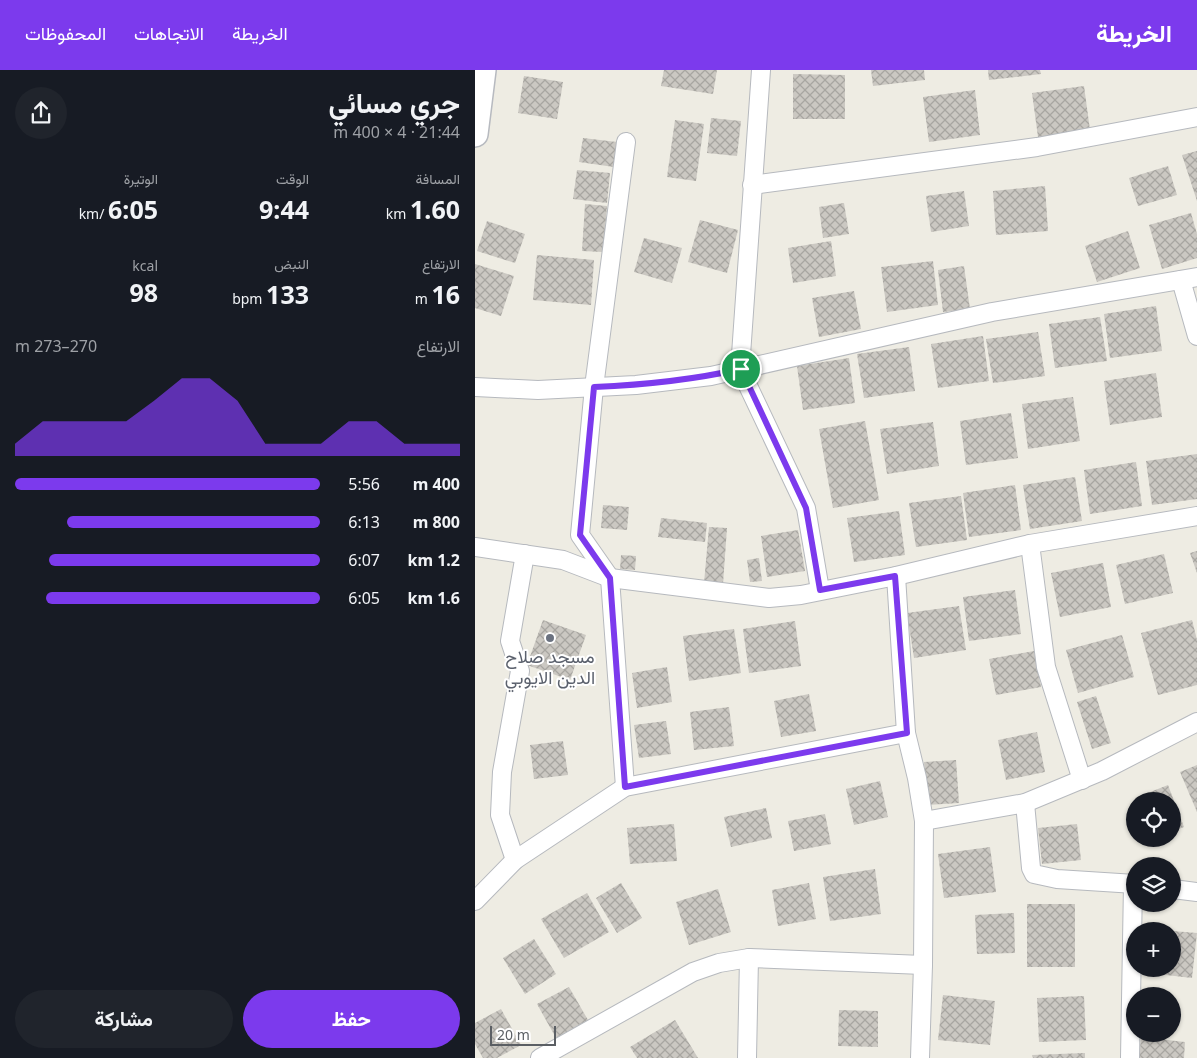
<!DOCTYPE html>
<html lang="ar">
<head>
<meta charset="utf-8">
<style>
  body { margin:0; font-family:"Noto Sans",Vazirmatn,sans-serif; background:#20242c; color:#f1f3f6; direction:rtl; height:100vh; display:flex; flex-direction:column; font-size:19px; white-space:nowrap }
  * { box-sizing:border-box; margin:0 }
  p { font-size:16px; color:#9ea1a6 }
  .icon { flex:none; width:28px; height:28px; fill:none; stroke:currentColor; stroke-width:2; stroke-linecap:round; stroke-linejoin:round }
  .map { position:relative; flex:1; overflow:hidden; direction:ltr }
  .panel { display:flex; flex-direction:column; background:#171b24; width:475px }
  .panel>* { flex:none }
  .buttons { position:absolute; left:651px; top:722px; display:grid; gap:10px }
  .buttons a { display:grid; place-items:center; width:55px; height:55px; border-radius:50%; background:#171b24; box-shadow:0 1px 4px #0004; font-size:25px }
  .scale { position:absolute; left:15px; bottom:12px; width:66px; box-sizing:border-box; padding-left:5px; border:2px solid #5b5f64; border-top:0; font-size:14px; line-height:18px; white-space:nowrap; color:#5b5f64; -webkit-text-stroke:4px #fff; paint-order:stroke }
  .pin { position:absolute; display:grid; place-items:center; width:42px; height:42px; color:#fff; margin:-21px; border:2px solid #fff; border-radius:50%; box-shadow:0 1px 5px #0007 }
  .round { display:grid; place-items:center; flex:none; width:52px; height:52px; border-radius:26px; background:#20242c }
  .overview { display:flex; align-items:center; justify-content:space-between; height:85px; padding:0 15px }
  h1 { font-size:28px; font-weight:700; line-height:38px }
  .metrics { display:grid; grid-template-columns:repeat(3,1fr); gap:8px; height:85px; padding:5px 15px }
  .metrics div { display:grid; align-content:center }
  .metrics b { font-size:25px; font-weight:700 }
  .metrics small { font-size:14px; font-weight:400 }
  .metrics p { font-size:14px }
  .chart { height:140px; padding:10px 15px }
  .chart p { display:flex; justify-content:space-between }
  .chart svg { width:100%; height:90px; margin-top:5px; fill:#7c3aed; opacity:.7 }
  .cta { display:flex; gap:10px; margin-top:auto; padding:10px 15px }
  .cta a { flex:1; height:58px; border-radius:30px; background:#7c3aed; color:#fff; font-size:20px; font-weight:700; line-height:58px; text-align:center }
  .cta a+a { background:#20242c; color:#f1f3f6 }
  ul { padding:0 15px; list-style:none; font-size:16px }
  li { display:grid; grid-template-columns:80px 60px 1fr; align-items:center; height:38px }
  li i { height:12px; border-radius:6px; background:#7c3aed }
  header { display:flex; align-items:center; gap:30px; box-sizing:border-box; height:70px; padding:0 25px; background:#7c3aed; color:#fff }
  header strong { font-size:24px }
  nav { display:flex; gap:28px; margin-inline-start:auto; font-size:18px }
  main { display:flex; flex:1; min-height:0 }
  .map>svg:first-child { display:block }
</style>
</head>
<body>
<header>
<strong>الخريطة</strong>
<nav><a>الخريطة</a><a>الاتجاهات</a><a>المحفوظات</a></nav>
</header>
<main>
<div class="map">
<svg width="722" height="988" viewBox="0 0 722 988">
  <defs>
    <pattern id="building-cross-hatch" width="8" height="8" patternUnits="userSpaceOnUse" patternTransform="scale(1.25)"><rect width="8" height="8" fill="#cbc8c2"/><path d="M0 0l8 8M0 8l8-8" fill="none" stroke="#a8a6a1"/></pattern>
  </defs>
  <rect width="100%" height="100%" fill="#eeece3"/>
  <!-- building -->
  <g fill="url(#building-cross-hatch)">
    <path d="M189,0H242L238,24L186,16Z"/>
    <path d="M396,0H449L450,10L398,16Z"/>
    <path d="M513,0H565L566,4L514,10Z"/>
    <path d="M318,4L370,5V49H318Z"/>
    <path d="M49,6L88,12L82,49L43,43Z"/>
    <path d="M609,16L615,60L563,67L557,23Z"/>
    <path d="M500,20L505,65L454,72L448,27Z"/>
    <path d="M236,48L266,51L262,86L232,83Z"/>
    <path d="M200,50L229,54L221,111L192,107Z"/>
    <path d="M108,68L142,72L139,97L104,92Z"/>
    <path d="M722,81V131L707,85Z"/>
    <path d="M693,96L702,125L663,136L654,108Z"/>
    <path d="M102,100L135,103L132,133L98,129Z"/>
    <path d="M570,116L573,161L521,165L518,121Z"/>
    <path d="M489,121L494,156L456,162L451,126Z"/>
    <path d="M369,133L374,164L348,168L344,137Z"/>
    <path d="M110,134L132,136L128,182L107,181Z"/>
    <path d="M716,143L722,164V188L687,199L674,155Z"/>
    <path d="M225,150L263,160L252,203L213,192Z"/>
    <path d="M12,151L50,164L40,193L2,181Z"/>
    <path d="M653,161L665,198L622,212L610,176Z"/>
    <path d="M169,168L207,178L197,213L159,202Z"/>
    <path d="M356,171L361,206L318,213L313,178Z"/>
    <path d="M62,185L119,190L116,235L58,230Z"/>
    <path d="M458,191L463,235L412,242L406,197Z"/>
    <path d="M0,194L39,206L26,246L0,238Z"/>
    <path d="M489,196L495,239L468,242L463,200Z"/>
    <path d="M379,221L386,259L344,267L337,228Z"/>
    <path d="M681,236L687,281L635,288L629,244Z"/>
    <path d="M625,247L632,291L580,298L574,254Z"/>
    <path d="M563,262L570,306L518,313L511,269Z"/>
    <path d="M508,266L514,311L463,318L456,274Z"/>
    <path d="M434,277L440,321L389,328L382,284Z"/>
    <path d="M374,288L380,333L328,340L322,296Z"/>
    <path d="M681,303L687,347L635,355L629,311Z"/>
    <path d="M598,327L605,371L553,379L547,334Z"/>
    <path d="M536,343L543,388L491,395L485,351Z"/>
    <path d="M390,351L404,430L358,438L344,359Z"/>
    <path d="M458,352L464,396L412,404L405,359Z"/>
    <path d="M722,384V429L677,435L671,391Z"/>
    <path d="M661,392L667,436L615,444L609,400Z"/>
    <path d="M600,407L607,451L555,459L548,415Z"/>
    <path d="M540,415L546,460L494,467L488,423Z"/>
    <path d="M486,426L492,470L441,477L434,433Z"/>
    <path d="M128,435L154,437L152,460L126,458Z"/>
    <path d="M424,441L430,485L379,492L372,448Z"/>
    <path d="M186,448L232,453L230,472L183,467Z"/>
    <path d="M234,457L252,458L248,514L229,513Z"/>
    <path d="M323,460L330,501L292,507L286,466Z"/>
    <path d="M722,481V503L715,483Z"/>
    <path d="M689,484L698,523L650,534L641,495Z"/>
    <path d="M146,485L161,486L160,500L145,499Z"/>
    <path d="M284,488L287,511L275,512L272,490Z"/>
    <path d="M628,493L636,537L585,547L576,503Z"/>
    <path d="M540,520L546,564L494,571L488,527Z"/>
    <path d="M484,536L491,580L439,588L432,543Z"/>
    <path d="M68,550L111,565L95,610L52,595Z"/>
    <path d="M717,550L722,570V615L683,625L666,563Z"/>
    <path d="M320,551L326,596L274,603L268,559Z"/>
    <path d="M259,559L266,603L214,611L208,566Z"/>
    <path d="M647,565L659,607L603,623L591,580Z"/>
    <path d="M559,581L566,617L521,625L514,589Z"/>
    <path d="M192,597L197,632L162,638L157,603Z"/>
    <path d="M334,624L341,661L306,667L299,631Z"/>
    <path d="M621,626L636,673L617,679L602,632Z"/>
    <path d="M254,637L259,676L219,680L215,642Z"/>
    <path d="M191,651L196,684L164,688L159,655Z"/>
    <path d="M562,662L570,702L531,710L523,670Z"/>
    <path d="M88,671L93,705L59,709L55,675Z"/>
    <path d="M481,690L484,733L452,735L449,692Z"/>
    <path d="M722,695V742L705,702Z"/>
    <path d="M405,711L413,747L379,755L371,719Z"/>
    <path d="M693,715L709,757L698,761V731H661L660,728Z"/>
    <path d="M291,738L297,768L256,777L249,747Z"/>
    <path d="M350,744L356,774L319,781L313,751Z"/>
    <path d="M199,754L202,791L155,794L152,758Z"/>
    <path d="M602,754L606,790L567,794L563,758Z"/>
    <path d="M515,777L521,822L469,828L463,784Z"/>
    <path d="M400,799L406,844L355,851L348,807Z"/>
    <path d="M146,813L167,848L142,863L121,828Z"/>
    <path d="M334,813L341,849L303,856L297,820Z"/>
    <path d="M243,819L256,862L214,875L201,832Z"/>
    <path d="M112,823L134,862L89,888L66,849Z"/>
    <rect x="552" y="834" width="48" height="63"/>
    <path d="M539,843L540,883L502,884L500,845Z"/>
    <path d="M698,861L722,863L717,908L665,902V899H698Z"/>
    <path d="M59,869L81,904L50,924L28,888Z"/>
    <path d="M94,917L113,950L81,968L62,934Z"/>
    <path d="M468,925L520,931L515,975L463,970Z"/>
    <path d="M609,926L611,970L564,972L562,928Z"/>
    <path d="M26,939L46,975L22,988H8L0,974V953Z"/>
    <path d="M364,940L403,941V977L363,976Z"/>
    <path d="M200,950L223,988H162L155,977Z"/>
    <path d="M666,967L710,972L709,988H664Z"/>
    <path d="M610,983V988H558L557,985Z"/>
  </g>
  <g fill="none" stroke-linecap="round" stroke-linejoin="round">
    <!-- minor casing -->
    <g stroke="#b6b9be" stroke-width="20">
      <g id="minor">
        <path d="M286,0L265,299L331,438L345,520"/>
        <path d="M277,115L562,77L722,47"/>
        <path d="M706,210L722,266"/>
        <path d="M0,317L63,320L161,315L236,306L517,242L722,207"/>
        <path d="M555,474L571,597L607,710"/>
        <path d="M0,477L88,490L135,508L294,528L326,525L421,506L555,474L722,446"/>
        <path d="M421,506L431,663L442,708L449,751L448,895L445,988"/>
        <path d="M150,717L135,508L105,465L119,317L151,72"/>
        <path d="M550,733L556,798L559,804L582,809L660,814"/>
        <path d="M449,751L550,733L627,701L722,652"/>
        <path d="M40,790L25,745L27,702L45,601L35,571L50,484"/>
        <path d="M698,819L722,822"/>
        <path d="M0,831L40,790L150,717L431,663"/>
        <path d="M65,988L218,902L244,893L274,888L448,895"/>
        <path d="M272,988L274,888"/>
        <path d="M655,988L658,814"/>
      </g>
    </g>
    <!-- secondary casing -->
    <g stroke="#b7bac0" stroke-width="28">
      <path id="secondary" d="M0,64L8,0"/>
    </g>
    <!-- minor -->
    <use href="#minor" stroke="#fff" stroke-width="18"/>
    <!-- secondary -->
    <use href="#secondary" stroke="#fff" stroke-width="25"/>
  </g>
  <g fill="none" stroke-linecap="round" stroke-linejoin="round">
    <!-- route casing -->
    <g stroke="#fff" stroke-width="10">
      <path id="route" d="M266,299L331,438L345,520L420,506L432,663L150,717L135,508L105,465L119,317C168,315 217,310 266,299Z"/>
    </g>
    <!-- route -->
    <use href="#route" stroke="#7c3aed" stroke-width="6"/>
  </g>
  <!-- markers -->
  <circle fill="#6b7280" stroke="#fff" stroke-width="2" cx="75" cy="568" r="5"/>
  <g text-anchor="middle" stroke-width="4" stroke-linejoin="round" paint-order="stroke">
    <!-- worship labels -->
    <g font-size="18" fill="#5b616d" stroke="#fff">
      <text x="75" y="593">مسجد صلاح<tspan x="75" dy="21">الدين الايوبي</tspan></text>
    </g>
  </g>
</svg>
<div class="buttons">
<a><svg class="icon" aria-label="locate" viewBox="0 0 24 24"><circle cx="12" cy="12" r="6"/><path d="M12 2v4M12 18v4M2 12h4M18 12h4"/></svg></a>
<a><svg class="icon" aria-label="layers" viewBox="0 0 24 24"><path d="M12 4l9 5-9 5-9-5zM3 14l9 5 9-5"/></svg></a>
<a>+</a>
<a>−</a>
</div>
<div class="scale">20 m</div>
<div class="pin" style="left:266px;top:299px;background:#1e9e55"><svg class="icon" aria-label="arrive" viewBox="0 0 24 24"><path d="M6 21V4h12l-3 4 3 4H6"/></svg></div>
</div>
<section class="panel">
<div class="overview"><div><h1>جري مسائي</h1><p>21:44 · 4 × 400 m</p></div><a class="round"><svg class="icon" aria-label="share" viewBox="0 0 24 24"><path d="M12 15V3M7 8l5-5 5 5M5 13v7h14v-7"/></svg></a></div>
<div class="metrics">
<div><p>المسافة</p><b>1.60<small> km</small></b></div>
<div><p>الوقت</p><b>9:44</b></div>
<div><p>الوتيرة</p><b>6:05<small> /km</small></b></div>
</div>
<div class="metrics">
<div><p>الارتفاع</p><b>16<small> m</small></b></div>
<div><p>النبض</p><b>133<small> bpm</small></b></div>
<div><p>kcal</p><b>98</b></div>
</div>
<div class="chart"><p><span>الارتفاع</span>270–273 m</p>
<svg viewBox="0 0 160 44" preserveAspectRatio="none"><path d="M0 44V38L10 27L20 27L30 27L40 27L50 17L60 6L70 6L80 17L90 38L100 38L110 38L120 27L130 27L140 38L150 38L160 38V44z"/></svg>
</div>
<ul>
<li><b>400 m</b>5:56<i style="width:100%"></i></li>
<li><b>800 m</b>6:13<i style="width:83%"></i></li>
<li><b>1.2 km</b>6:07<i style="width:89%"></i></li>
<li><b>1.6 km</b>6:05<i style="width:90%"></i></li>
</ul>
<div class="cta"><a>حفظ</a><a>مشاركة</a></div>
</section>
</main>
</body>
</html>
